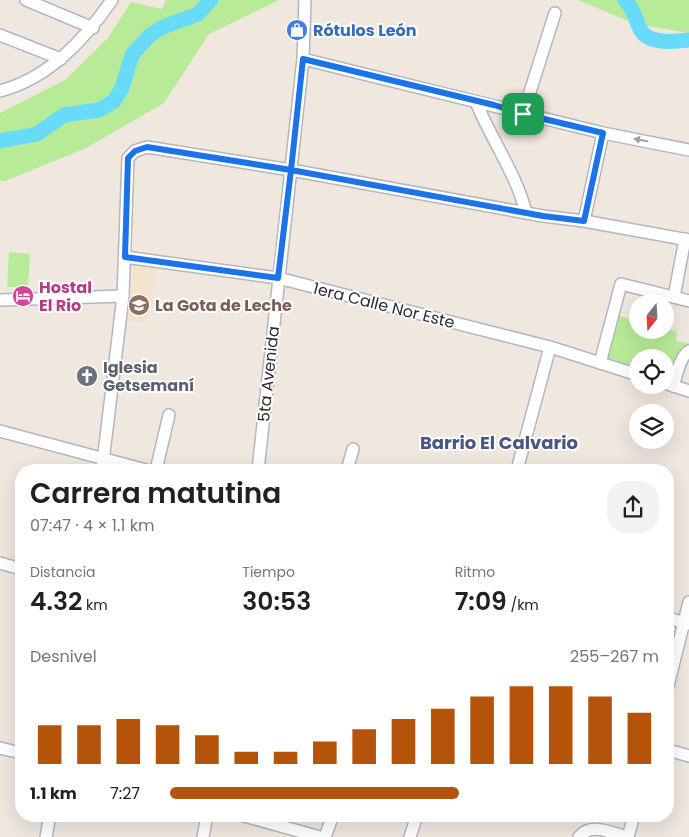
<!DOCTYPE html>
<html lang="es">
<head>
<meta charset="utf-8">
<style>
  body { margin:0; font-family:Poppins,sans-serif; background:#f2f2f2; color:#202124; height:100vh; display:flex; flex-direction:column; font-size:19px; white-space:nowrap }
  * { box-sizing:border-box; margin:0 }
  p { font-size:16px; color:#757577 }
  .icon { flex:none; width:28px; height:28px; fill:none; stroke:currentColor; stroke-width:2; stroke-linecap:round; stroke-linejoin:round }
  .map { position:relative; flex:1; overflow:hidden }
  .panel { position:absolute; left:15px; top:464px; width:659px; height:358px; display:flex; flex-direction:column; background:#fff; border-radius:20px; box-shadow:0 5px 20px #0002 }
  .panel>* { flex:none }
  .needle { width:32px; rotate:198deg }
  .controls { position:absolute; left:629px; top:294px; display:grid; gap:10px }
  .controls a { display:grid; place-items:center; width:45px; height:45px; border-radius:50%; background:#fff; box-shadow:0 5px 20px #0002; font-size:25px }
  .pin { position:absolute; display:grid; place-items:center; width:42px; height:42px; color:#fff; margin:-21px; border-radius:10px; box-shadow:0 2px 8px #0006 }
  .round { display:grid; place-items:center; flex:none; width:52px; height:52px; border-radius:20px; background:#f2f2f2 }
  .head { display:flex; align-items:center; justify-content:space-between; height:85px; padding:0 15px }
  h1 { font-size:28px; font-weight:600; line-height:38px }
  .stats { display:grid; grid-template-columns:repeat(3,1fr); gap:8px; height:85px; padding:5px 15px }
  .stats div { display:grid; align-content:center }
  .stats b { font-size:25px; font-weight:600 }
  .stats small { font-size:14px; font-weight:400 }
  .stats p { font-size:14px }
  .chart { height:140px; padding:10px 15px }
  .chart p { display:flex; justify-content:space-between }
  .chart svg { width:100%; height:90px; margin-top:5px; stroke:#b45309; stroke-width:6 }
  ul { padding:0 15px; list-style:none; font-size:16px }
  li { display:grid; grid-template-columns:80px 60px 1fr; align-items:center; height:38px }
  li i { height:12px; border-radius:6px; background:#b45309 }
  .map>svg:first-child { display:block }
</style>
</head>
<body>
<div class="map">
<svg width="689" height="837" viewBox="0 0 689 837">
  <rect width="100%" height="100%" fill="#f0e7df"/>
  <!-- education -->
  <path fill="#f2e4cd" d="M134,266L156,269L147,323L127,320Z"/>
  <!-- green -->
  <g fill="#b8eb97">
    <path d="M166,0H279L209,34L164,103L86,148L5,181H0V113L65,80L108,38L131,2L162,9Z"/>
    <path d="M578,0H689V33L635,24Z"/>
    <path d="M9,252L30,254L28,287H7Z"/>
    <path d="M616,315L637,321L638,330L665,329L677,332L676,341L689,343L671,381L665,379V358H638L637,371L603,360Z"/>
  </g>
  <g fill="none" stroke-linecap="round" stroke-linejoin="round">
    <!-- river -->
    <g stroke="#69dbfa" stroke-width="15">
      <path d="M625,0C633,9 635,16 639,27C646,45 674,42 689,40"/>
      <path d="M0,141L37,134L64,115L99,110L114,101L122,88L132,55L149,36L163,27L198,14L211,0"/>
    </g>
    <!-- minor casing -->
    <g stroke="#b3b6c2" stroke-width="14">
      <g id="minor">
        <path d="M26,0L93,28"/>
        <path d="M0,35L61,59"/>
        <path d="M303,59L603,133L689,150"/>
        <path d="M0,91C49,78 84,40 112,0"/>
        <path d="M476,102C491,139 517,175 526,213"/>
        <path d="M523,114L555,13"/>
        <path d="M584,221L603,133"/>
        <path d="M125,257L278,278L550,347L638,375"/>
        <path d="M674,297L685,239"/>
        <path d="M0,300L123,296"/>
        <path d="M600,363L621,284L689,301"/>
        <path d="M665,383L689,391"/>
        <path d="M673,386C677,375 679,358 689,351"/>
        <path d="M0,431L146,470"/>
        <path d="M102,470L123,296L128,158L135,151L147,147L291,170L543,216L584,221L689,240"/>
        <path d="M156,470L169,415"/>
        <path d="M258,470L303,59L305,0"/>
        <path d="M347,470L353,449"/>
        <path d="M517,470L550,347"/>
        <path d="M0,563L21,569"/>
        <path d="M668,618L689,624"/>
        <path d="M668,686L689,602"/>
        <path d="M0,748L21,753"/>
        <path d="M668,750L689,756"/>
        <path d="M241,815L320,837"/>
        <path d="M46,837L50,815"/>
        <path d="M203,837L207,815"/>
        <path d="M325,837L333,815"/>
        <path d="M410,837L417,815"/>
        <path d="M579,837C591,822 611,833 627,837"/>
        <path d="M628,837L634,815"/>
      </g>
    </g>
    <!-- minor -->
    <use href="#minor" stroke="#fff" stroke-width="11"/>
  </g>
  <!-- one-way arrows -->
  <defs><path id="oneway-solid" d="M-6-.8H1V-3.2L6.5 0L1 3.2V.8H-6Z" transform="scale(1.25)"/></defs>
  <use fill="#a0a0a0" href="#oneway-solid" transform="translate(641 140) rotate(-169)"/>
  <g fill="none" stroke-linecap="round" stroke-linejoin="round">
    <!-- route casing -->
    <g stroke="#fff" stroke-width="10">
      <path id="route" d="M523,114L494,105L303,59L291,170L147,147L135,151L128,158L125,257L278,278L291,170L543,216L584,221L603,133L523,114"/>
    </g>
    <!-- route -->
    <use href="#route" stroke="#1a73e8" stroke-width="6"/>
  </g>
  <!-- icons -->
  <defs>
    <g id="shop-disc" transform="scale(1.125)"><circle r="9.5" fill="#3f7fe0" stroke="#fff"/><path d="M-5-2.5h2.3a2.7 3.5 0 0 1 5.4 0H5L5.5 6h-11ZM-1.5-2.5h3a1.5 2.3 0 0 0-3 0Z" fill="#fff"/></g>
    <g id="hotel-disc" transform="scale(1.125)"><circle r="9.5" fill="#d1479c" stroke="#fff"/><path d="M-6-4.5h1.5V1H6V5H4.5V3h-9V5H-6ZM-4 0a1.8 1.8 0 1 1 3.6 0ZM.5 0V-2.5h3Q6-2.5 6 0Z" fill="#fff"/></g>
    <g id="school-disc" transform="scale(1.125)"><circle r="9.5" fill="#8d6e63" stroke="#fff"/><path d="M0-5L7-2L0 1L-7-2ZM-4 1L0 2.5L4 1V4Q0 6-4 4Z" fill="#fff"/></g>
    <g id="church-disc" transform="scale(1.125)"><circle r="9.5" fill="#6b7280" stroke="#fff"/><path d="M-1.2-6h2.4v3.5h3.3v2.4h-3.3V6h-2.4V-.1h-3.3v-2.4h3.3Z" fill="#fff"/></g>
  </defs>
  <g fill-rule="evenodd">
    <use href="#shop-disc" x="297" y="30"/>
    <use href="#hotel-disc" x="23" y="296"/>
    <use href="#school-disc" x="139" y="305"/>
    <use href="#church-disc" x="87" y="376"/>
  </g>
  <g text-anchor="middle" stroke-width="4" stroke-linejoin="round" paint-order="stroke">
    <!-- shop labels -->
    <g font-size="16" font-weight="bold" fill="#366cbe" stroke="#fff" text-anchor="start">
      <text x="313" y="36">Rótulos León</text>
    </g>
    <!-- hotel labels -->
    <g font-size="16" font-weight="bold" fill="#b23c85" stroke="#fff" text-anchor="start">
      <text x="39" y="293">Hostal<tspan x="39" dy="18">El Rio</tspan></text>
    </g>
    <!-- education labels -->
    <g font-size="16" font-weight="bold" fill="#785e54" stroke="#fff" text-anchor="start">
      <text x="155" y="311">La Gota de Leche</text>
    </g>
    <!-- street labels -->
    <g font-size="16" fill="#2d2d2d" stroke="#fff">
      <text transform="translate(384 305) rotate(14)" y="6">1era Calle Nor Este</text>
      <text transform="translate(268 374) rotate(-84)" y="6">5ta Avenida</text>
    </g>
    <!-- worship labels -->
    <g font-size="16" font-weight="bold" fill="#5b616d" stroke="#fff" text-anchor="start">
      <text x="103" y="373">Iglesia<tspan x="103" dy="18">Getsemaní</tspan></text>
    </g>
    <!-- neighbourhood labels -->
    <g font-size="18" font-weight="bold" fill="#485683" stroke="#fff">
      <text x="499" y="449">Barrio El Calvario</text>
    </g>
  </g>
</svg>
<div class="controls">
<a><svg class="needle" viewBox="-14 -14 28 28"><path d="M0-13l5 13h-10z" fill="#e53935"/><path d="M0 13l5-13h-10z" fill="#757577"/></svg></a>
<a><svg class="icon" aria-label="locate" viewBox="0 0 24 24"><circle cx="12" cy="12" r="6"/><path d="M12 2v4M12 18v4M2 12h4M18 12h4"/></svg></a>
<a><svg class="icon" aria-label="layers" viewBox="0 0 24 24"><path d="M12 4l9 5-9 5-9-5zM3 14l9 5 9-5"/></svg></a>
</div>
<div class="pin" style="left:523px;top:114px;background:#1e9e55"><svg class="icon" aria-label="arrive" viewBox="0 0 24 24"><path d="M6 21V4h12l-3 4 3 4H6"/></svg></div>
<section class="panel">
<div class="head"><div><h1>Carrera matutina</h1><p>07:47 · 4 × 1.1 km</p></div><a class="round"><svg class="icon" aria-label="share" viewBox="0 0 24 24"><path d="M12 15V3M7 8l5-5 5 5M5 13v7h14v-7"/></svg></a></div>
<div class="stats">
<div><p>Distancia</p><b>4.32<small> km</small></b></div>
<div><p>Tiempo</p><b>30:53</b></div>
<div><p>Ritmo</p><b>7:09<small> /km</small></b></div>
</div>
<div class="chart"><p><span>Desnivel</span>255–267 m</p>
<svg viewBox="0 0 160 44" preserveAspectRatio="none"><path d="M5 44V25M15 44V25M25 44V22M35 44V25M45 44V30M55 44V38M65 44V38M75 44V33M85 44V27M95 44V22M105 44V17M115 44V11M125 44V6M135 44V6M145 44V11M155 44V19"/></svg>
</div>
<ul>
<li><b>1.1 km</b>7:27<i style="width:59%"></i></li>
</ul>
</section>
</div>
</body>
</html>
